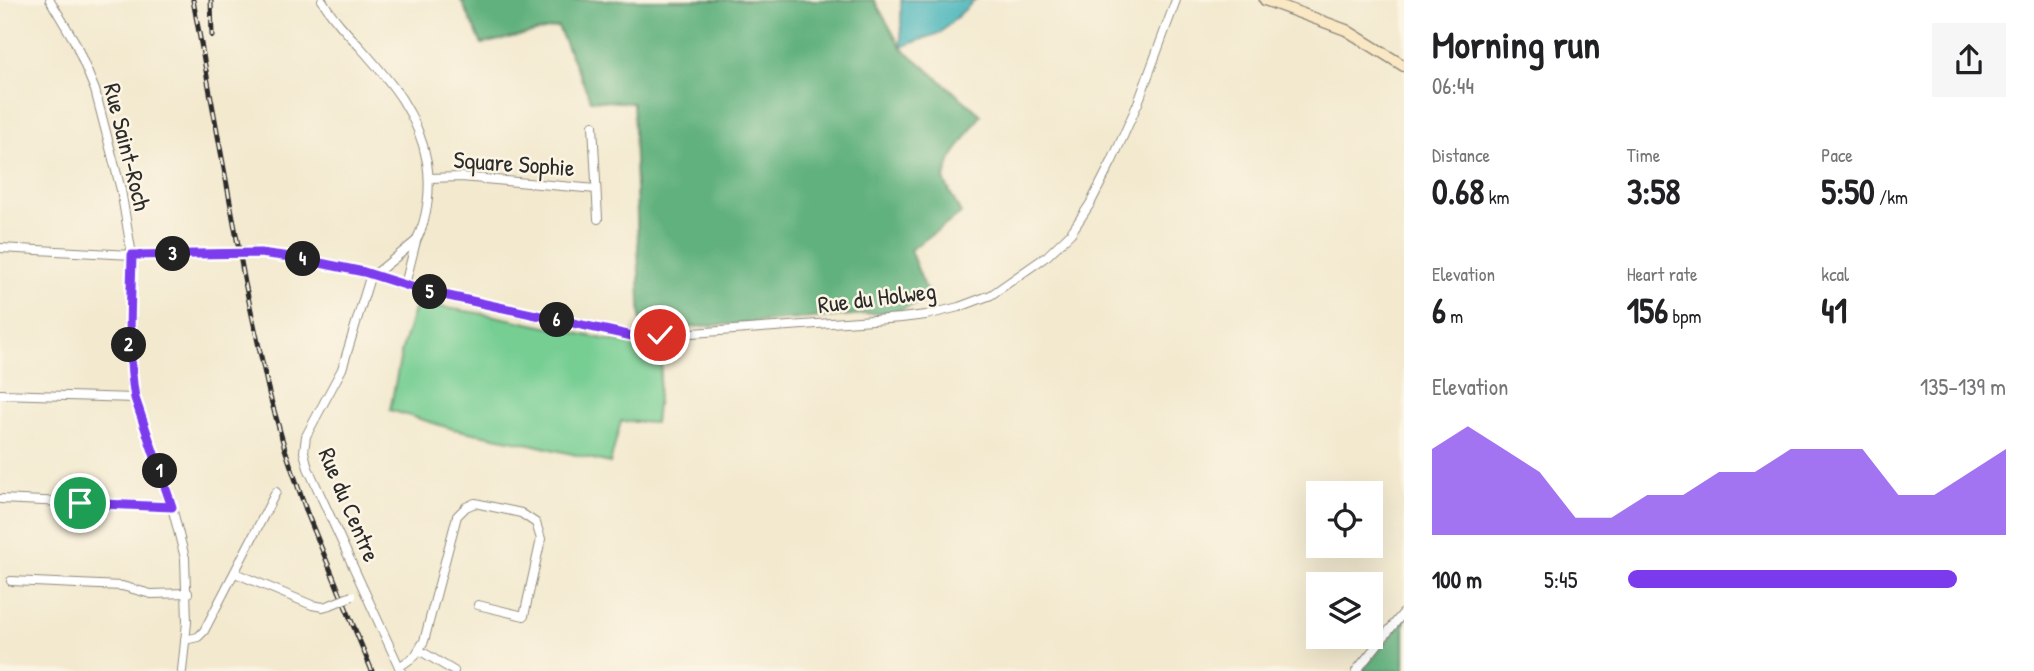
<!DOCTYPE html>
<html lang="en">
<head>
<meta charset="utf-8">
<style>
  body { margin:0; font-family:"Patrick Hand",sans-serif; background:#f6f6f6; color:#202124; height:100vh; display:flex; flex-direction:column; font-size:26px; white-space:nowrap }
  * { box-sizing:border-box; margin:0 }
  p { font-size:23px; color:#757577 }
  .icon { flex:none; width:38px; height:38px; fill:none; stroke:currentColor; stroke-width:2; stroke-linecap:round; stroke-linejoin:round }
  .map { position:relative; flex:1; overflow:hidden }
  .panel { display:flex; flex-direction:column; background:#fff; width:630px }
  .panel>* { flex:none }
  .tools { position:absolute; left:1306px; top:481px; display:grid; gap:14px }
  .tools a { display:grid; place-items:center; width:77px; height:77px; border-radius:0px; background:#fff; box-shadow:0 7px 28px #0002; font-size:35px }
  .pin { position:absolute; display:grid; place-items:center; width:60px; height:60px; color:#fff; margin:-30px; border:4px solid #fff; border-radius:50%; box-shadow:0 2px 7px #0007 }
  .km { position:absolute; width:35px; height:35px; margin:-18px; border-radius:50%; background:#222; color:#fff; font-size:19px; line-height:35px; text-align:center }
  .round { display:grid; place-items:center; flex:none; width:74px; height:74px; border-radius:0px; background:#f6f6f6 }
  .overview { display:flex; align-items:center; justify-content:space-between; height:119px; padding:0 28px }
  h1 { font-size:38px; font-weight:700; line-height:52px }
  .figures { display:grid; grid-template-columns:repeat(3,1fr); gap:10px; height:119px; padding:7px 28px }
  .figures div { display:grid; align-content:center }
  .figures b { font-size:35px; font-weight:700 }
  .figures small { font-size:19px; font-weight:400 }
  .figures p { font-size:19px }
  .chart { height:196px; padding:14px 28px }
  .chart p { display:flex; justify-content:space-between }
  .chart svg { width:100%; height:126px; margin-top:7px; fill:#7c3aed; opacity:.7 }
  ul { padding:0 28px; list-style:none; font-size:23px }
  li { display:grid; grid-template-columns:112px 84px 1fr; align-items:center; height:52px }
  li i { height:18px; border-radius:9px; background:#7c3aed }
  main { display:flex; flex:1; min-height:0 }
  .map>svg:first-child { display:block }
</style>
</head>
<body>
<main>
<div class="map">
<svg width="1404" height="671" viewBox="0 0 1404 671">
  <rect width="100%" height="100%" fill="#fcf5e5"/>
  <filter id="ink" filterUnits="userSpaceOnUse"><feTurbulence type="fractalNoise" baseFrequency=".0143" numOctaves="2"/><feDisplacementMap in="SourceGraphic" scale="14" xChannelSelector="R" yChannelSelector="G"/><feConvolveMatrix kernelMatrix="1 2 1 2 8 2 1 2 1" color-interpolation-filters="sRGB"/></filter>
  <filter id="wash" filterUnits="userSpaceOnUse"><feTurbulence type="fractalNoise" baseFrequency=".00686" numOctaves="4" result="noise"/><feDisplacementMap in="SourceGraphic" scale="28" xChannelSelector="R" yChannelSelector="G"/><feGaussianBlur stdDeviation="1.57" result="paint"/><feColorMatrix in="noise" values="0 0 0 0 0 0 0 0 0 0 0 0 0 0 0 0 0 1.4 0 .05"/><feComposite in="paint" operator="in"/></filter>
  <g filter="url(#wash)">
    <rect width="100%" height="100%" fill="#f3e9cf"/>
    <!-- green -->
    <path fill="#76ce93" stroke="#507c5f" stroke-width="2" d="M416,303L490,315L637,346L664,342L655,423L621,421L610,463L530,444L453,429L390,410L402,349Z"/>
    <!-- forest -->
    <g fill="#60b17d" stroke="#466e54" stroke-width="2">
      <path d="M461,0H874L901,47L981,115L951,159L944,180L961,214L910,250L930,300L893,312L641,331L633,103L591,100L558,27L482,44Z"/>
      <path d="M1404,618V671H1362Z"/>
    </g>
    <!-- water -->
    <path fill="#42b3b9" stroke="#366f72" stroke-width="2" d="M901,0H975L940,33L901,47Z"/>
  </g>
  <g filter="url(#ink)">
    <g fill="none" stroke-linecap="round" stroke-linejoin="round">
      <!-- street casing -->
      <g stroke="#8f8a7d" stroke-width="10">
        <g id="street">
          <path d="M50,0L75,42L95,90L121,190L132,255L129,356L135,398L172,507L185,558L187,622L182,671"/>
          <path d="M322,0C332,17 346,32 360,47C392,83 418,113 427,162C431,188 428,218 416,241L374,275"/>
          <path d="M593,125L598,219"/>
          <path d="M429,178L461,177L596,189"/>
          <path d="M0,248L132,255L222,253"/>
          <path d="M260,253L291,257L347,268L421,291L637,337L901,318L926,315L959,307L991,295L1047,256L1071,233L1090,204L1112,161L1138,103L1176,0"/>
          <path d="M371,274L342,369L306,436L304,452L308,468L401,671"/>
          <path d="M405,285L416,241"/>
          <path d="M0,394L135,398"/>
          <path d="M0,499L172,507"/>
          <path d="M235,573L312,605L323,607L330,605"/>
          <path d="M11,581L122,586L151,594L188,593"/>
          <path d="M185,640L198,637L204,631L276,492"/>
          <path d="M419,650L454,671"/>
          <path d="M399,667L415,656L424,641L457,516L466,507L475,503L521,513L536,523L541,539L524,616L478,605"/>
          <path d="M1356,671L1404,612"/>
        </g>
      </g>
      <!-- secondary casing -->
      <g stroke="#8f8a7d" stroke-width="13">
        <path id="secondary" d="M1265,0L1346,30L1404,66"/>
      </g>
      <!-- street -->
      <use href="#street" stroke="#fff" stroke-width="8"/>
      <!-- secondary -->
      <use href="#secondary" stroke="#fae7c3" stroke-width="10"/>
      <!-- rail casing -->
      <g stroke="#2b2b2b" stroke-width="5">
        <g id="rail">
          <path d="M193,0L245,283L269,393L285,449L307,513L372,671"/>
          <path d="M211,0L212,36"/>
        </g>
      </g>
      <!-- rail -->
      <use href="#rail" stroke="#fcf5e5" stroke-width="2.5" stroke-dasharray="8" stroke-linecap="butt"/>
      <!-- street-bridge casing -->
      <g stroke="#8f8a7d" stroke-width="10" stroke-linecap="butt">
        <g id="street-bridge">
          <path d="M222,253H260"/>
          <path d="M330,605L352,596"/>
        </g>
      </g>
      <!-- street-bridge -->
      <use href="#street-bridge" stroke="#fff" stroke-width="8"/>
    </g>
  </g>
  <g fill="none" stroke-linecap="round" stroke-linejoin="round" filter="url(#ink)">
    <!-- route casing -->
    <g stroke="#fff" stroke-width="14">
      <path id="route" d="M80,503L172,507L135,398C127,349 131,304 132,255L260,253L291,257L364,272L421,290L637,337L660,335"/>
    </g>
    <!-- route -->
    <use href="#route" stroke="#7c3aed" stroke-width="9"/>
  </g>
  <g text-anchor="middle" stroke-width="5" stroke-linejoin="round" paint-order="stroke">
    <!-- street labels -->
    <g font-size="24" fill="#2b2b2b" stroke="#fcf5e5">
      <text transform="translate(127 147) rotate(76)" y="8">Rue Saint-Roch</text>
      <text transform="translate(514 164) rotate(4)" y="8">Square Sophie</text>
      <text transform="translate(877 298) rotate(-7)" y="8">Rue du Holweg</text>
      <text transform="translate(349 505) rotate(67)" y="8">Rue du Centre</text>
    </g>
  </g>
</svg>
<div class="tools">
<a><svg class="icon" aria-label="locate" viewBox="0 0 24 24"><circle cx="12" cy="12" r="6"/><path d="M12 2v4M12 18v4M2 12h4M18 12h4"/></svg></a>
<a><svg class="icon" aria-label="layers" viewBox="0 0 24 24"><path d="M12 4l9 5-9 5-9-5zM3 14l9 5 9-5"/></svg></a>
</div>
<div class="pin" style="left:80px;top:503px;background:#1e9e55"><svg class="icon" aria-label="arrive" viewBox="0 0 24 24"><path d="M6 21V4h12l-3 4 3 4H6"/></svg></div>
<div class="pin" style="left:660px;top:335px;background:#d93025"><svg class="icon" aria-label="check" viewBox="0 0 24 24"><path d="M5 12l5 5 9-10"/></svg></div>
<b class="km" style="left:160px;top:471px">1</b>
<b class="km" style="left:129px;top:345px">2</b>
<b class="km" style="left:173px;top:254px">3</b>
<b class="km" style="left:303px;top:259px">4</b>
<b class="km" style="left:430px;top:292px">5</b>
<b class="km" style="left:557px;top:320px">6</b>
</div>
<section class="panel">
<div class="overview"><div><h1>Morning run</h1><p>06:44</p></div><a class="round"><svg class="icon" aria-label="share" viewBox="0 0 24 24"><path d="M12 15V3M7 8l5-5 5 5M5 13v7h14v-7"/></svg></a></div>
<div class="figures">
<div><p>Distance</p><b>0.68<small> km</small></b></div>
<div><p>Time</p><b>3:58</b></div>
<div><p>Pace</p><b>5:50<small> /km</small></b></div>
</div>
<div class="figures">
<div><p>Elevation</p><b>6<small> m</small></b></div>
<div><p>Heart rate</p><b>156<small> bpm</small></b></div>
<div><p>kcal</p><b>41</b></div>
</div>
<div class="chart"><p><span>Elevation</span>135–139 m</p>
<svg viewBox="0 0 160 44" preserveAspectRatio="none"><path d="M0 44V14L10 6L20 14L30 22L40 38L50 38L60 30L70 30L80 22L90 22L100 14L110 14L120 14L130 30L140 30L150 22L160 14V44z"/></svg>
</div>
<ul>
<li><b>100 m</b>5:45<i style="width:87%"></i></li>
</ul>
</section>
</main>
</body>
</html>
